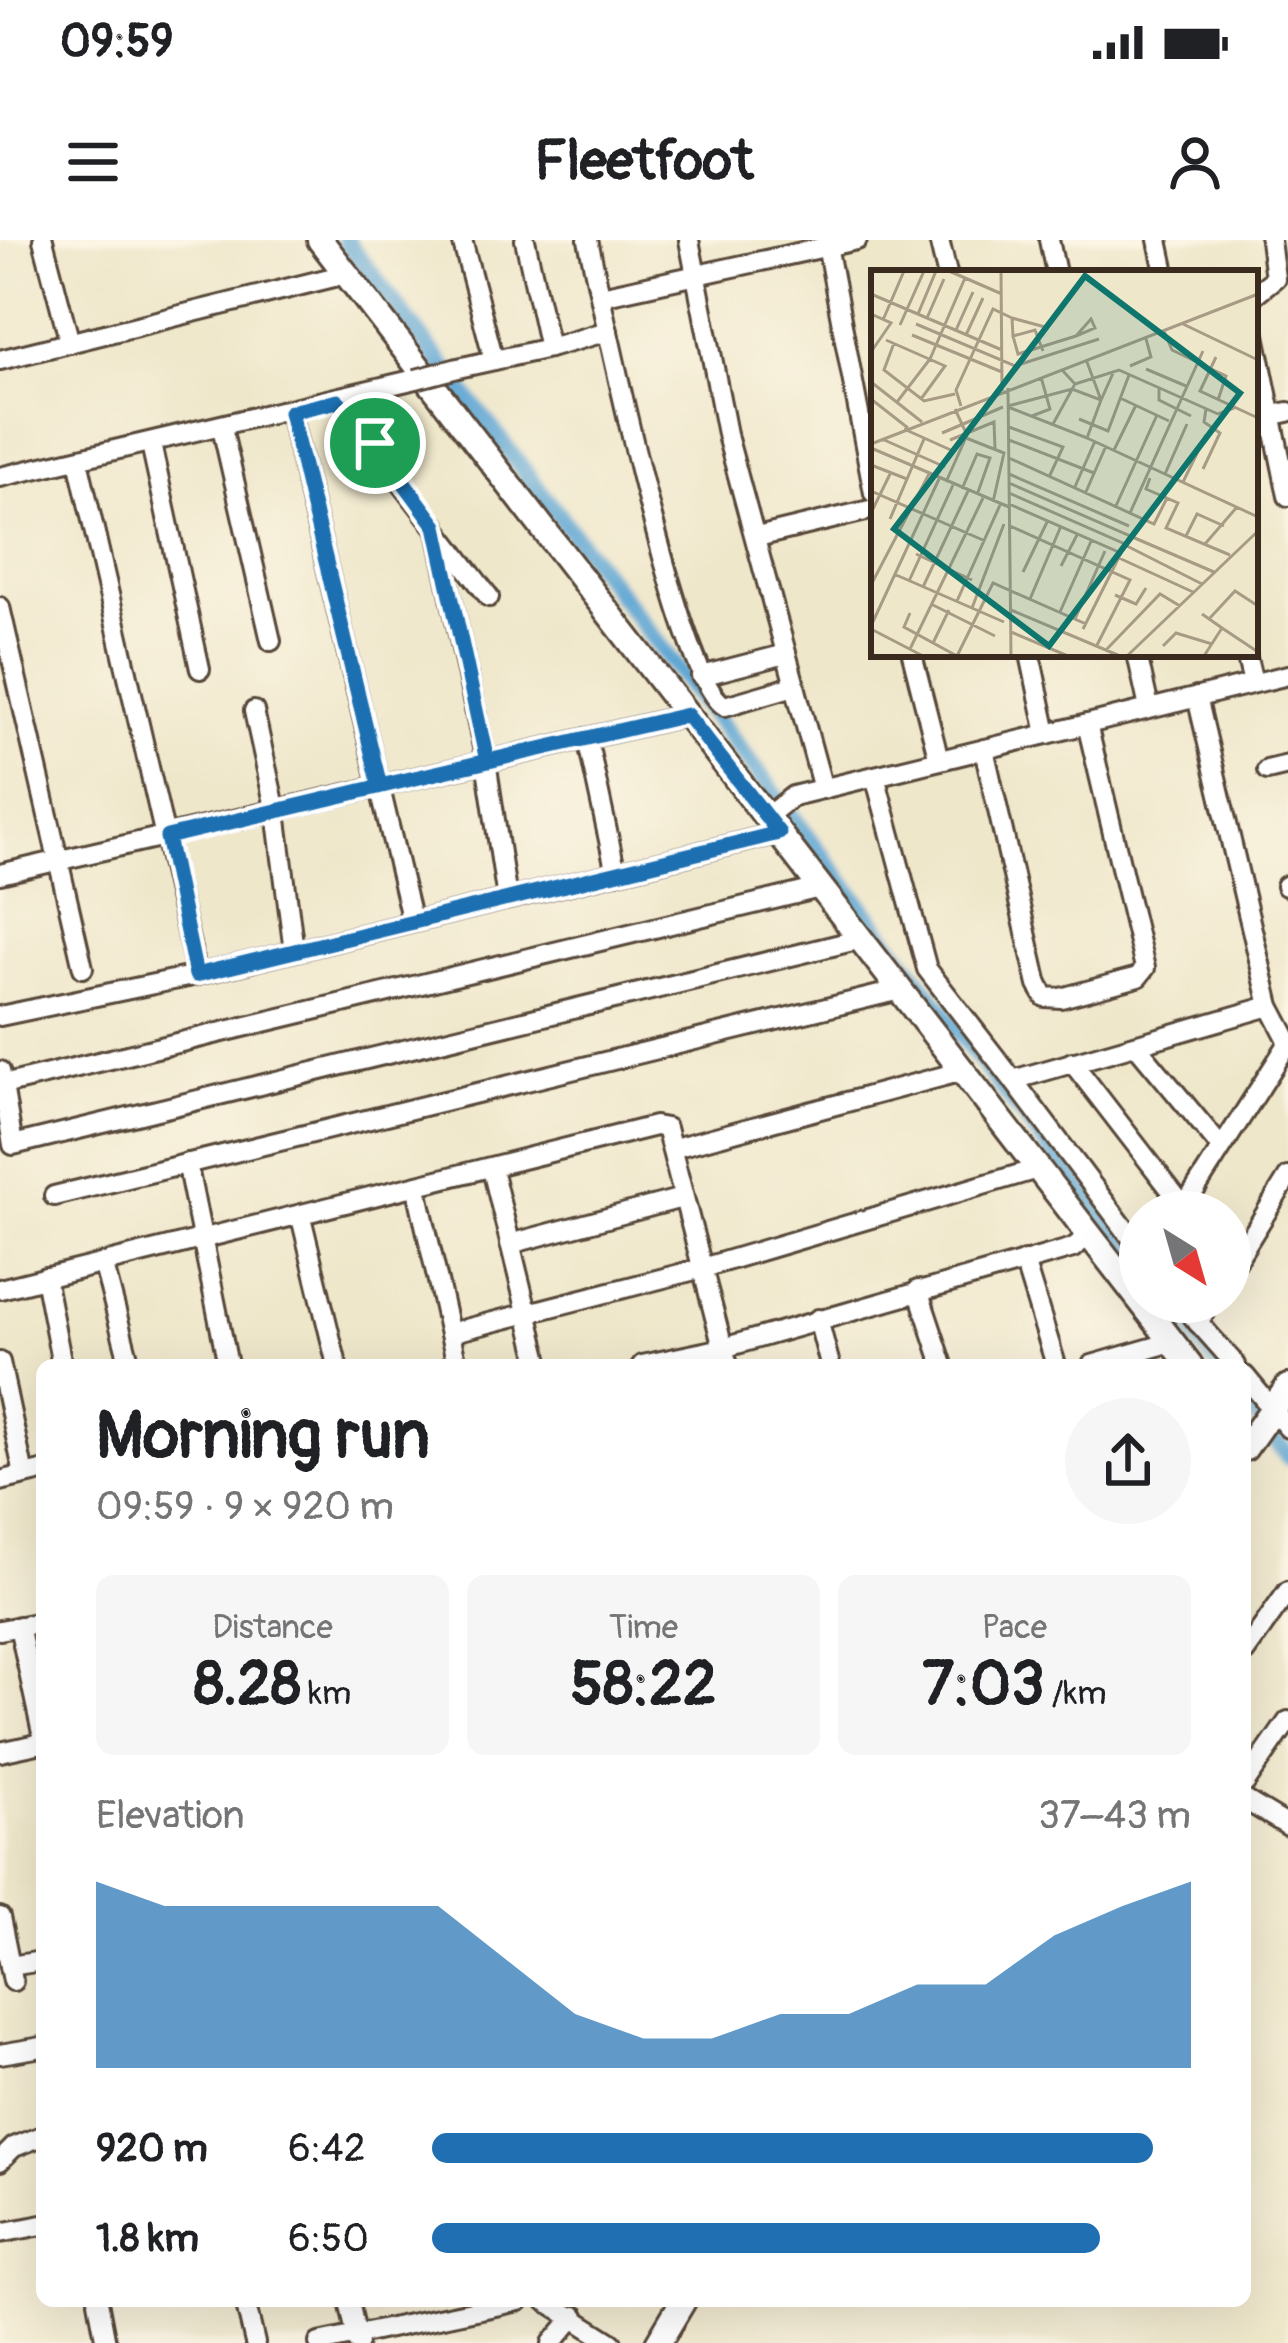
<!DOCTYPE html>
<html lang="en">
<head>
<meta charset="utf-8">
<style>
  body { margin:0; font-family:Pangolin,sans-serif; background:#f6f6f6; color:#202124; height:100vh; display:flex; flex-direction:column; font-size:45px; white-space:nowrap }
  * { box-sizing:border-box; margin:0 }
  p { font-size:39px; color:#757577 }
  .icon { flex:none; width:66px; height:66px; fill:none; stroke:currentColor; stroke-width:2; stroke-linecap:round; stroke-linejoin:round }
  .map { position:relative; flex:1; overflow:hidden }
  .side { position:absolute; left:36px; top:1119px; width:1215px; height:948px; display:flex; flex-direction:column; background:#fff; border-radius:18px; box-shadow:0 12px 48px #0002 }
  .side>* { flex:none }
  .needle { width:78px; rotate:143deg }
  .fabs { position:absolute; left:1119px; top:951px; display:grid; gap:24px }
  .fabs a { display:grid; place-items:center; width:132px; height:132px; border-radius:50%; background:#fff; box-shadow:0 12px 48px #0002; font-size:60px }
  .pin { position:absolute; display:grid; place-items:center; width:102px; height:102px; color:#fff; margin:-51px; border:6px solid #fff; border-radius:50%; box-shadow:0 3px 12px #0007 }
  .round { display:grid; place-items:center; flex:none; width:126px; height:126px; border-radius:63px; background:#f6f6f6 }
  .head { display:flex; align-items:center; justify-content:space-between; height:204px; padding:0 60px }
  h1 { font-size:66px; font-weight:700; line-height:90px }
  .figures { display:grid; grid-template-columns:repeat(3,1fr); gap:18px; height:204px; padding:12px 60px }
  .figures div { display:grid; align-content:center; border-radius:18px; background:#f6f6f6; text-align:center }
  .figures b { font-size:60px; font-weight:700 }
  .figures small { font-size:33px; font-weight:400 }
  .figures p { font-size:33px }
  .chart { height:336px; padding:24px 60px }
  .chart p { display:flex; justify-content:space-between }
  .chart svg { width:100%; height:216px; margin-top:12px; fill:#1f6fb2; opacity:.7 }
  ul { padding:0 60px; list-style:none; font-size:39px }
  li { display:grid; grid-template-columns:192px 144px 1fr; align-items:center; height:90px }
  li i { height:30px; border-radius:15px; background:#1f6fb2 }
  .status { display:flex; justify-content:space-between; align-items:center; height:84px; padding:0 60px; background:#fff; direction:ltr }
  .status svg { height:33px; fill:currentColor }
  header { display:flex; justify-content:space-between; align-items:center; height:156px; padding:0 60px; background:#fff; font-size:54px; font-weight:700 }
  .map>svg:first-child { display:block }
</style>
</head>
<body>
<div class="status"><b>09:59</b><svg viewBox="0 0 49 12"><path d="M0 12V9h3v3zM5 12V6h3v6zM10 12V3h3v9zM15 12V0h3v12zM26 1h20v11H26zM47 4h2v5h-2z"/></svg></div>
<header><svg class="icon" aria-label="menu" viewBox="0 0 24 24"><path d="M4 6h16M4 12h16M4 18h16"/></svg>Fleetfoot<svg class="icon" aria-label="person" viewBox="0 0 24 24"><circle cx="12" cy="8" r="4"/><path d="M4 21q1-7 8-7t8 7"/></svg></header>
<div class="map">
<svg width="1288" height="2103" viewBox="0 0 1288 2103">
  <rect width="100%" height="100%" fill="#fcf5e5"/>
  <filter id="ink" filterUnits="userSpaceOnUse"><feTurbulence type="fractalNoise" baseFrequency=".00833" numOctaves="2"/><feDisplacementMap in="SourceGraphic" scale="24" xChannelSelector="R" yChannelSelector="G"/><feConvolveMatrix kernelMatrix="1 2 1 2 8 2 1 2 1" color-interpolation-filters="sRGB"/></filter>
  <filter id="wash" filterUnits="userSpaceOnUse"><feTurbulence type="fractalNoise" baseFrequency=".004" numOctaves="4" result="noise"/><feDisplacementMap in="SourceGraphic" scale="48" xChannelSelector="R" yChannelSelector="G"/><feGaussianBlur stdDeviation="2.7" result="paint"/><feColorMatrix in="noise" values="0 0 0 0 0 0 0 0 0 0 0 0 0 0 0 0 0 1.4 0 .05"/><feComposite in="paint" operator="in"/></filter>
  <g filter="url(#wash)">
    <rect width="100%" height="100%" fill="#efe7ca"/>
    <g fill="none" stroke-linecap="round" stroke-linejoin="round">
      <!-- canal -->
      <g stroke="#5ca5d3" stroke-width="18">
        <path d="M345,0L1140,1026"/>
        <path d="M1168,1062L1217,1125"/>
        <path d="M1245,1160L1288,1216"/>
      </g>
    </g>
  </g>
  <g filter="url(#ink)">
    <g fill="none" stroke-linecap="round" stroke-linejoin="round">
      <!-- minor casing -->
      <g stroke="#564638" stroke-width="24">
        <g id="minor">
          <path d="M43,0L70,103"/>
          <path d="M462,0L494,120"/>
          <path d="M588,0C603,68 680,445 725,466L794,446"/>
          <path d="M689,0L728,199L823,549"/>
          <path d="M826,0L874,253"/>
          <path d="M939,0L947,33"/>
          <path d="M1049,0L1056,33"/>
          <path d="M1158,0L1165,33"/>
          <path d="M1255,54L1275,38L1270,0"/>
          <path d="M601,56L857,0"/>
          <path d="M1255,95L1288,256"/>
          <path d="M549,108L608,91"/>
          <path d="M0,120L346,34"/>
          <path d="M458,128L549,108L525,0"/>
          <path d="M338,161L489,357"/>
          <path d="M290,172L412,682"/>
          <path d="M1255,179L1288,172"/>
          <path d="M222,188L271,401"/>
          <path d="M151,204L200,429"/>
          <path d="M78,220L197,735"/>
          <path d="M0,237L416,139"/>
          <path d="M436,286L486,521L507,659"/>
          <path d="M757,297L874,269"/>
          <path d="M0,367L83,728"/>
          <path d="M912,414L939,520"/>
          <path d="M1030,414L1047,494"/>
          <path d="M1137,414L1149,468"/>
          <path d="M1246,414L1253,443"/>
          <path d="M701,436L786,414"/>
          <path d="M1197,457L1270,766L1288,800"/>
          <path d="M254,471L276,572L294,711"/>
          <path d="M587,498L616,633"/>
          <path d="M984,509L1038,745L1045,757L1061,758L1138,737L1145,728L1087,484"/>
          <path d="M1267,530L1288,525"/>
          <path d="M875,536L927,729L1013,840L1270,766"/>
          <path d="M766,577L793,556L1288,435"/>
          <path d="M0,634L687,475"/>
          <path d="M1286,646L1288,645"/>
          <path d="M0,776L197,735L779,593"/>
          <path d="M1136,805L1219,905"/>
          <path d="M1072,822L1184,967L1288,804"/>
          <path d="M0,831L3,845L820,648"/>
          <path d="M1013,840L1140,1009"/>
          <path d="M3,845L13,905L861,699"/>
          <path d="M674,908L963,831"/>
          <path d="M187,923L228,1125"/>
          <path d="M492,929L540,1125"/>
          <path d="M417,949L457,1125"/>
          <path d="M54,956L900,750"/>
          <path d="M301,977L337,1125"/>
          <path d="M510,1004L682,958"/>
          <path d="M1024,1021L1056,1125"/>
          <path d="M104,1026L130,1125"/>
          <path d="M1230,1031L1288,937"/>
          <path d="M45,1037L62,1125"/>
          <path d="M0,1049L655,886L666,888L723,1108L1073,1008L1087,997"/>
          <path d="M918,1050L943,1125"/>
          <path d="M1180,1062L1236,1125"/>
          <path d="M818,1079L830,1125"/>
          <path d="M1198,1083L1211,1062"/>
          <path d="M450,1093L699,1029L1037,929"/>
          <path d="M0,1122L24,1235"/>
          <path d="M642,1125L723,1108L728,1125"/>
          <path d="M1092,1125L1172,1102"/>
          <path d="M1245,1136L1288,1188"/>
          <path d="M0,1241L42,1231"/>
          <path d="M19,1386L42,1493"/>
          <path d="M0,1390L42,1382"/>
          <path d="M1245,1412L1288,1351"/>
          <path d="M0,1512L42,1503"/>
          <path d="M1245,1543L1288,1481"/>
          <path d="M1245,1560L1288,1586"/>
          <path d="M0,1677L13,1741"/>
          <path d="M10,1726L42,1721"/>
          <path d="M0,1814L42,1807"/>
          <path d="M0,1921L14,1907L42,1896"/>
          <path d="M0,1993L42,1985"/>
          <path d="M98,2061L106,2103"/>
          <path d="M245,2061L255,2103"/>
          <path d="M349,2061L358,2103"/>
          <path d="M546,2061L612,2103"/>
          <path d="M319,2103L519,2061"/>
          <path d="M552,2103L575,2076"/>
        </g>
      </g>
      <!-- tertiary casing -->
      <g stroke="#564638" stroke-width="30">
        <g id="tertiary">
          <path d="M320,0L1190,1125"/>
          <path d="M1245,1208L1288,1147"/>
          <path d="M658,2103L683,2061"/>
        </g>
      </g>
      <!-- minor -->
      <use href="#minor" stroke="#fff" stroke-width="18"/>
      <!-- tertiary -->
      <use href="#tertiary" stroke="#fff" stroke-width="24"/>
      <!-- minor-bridge casing -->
      <g stroke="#564638" stroke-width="24" stroke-linecap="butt">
        <path id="minor-bridge" d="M416,139L458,128"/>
      </g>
      <!-- minor-bridge -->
      <use href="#minor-bridge" stroke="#fff" stroke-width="18"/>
    </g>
  </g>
  <g fill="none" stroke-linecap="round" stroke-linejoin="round" filter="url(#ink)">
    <!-- route casing -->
    <g stroke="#fff" stroke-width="24">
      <path id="route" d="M375,203L436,286L487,521L167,597L196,735L779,593L687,475L380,546L290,172L338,161L375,203"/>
    </g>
    <!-- route -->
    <use href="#route" stroke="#1f6fb2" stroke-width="15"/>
  </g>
  <!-- overview -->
  <g transform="translate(871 30)">
    <rect width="387" height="387" fill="#efe7ca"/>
    <path fill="none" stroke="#a79b85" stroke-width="3" d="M78,1L131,24M130,1L131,121M0,24L131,80M0,44L20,53L0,82M47,44L65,1M56,48L73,9M12,50L33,1M45,54L144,96L228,69M312,54L387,90M29,55L53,1M85,60L102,22M293,61L301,80L355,106L347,130M41,65L131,102M95,65L112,28M142,66L147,84L205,66L224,58L220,49L205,66M15,70L74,96L50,129M23,73L13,100L53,131L84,124M172,81L164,60L142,66L141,48L174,57M345,87L329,121L387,148M259,96L280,87L275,69M275,99L315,116M0,112L51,152M204,114L248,100L347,144L363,138M137,118L140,386M288,118V130L320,146M249,128L298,151M0,129L37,158M26,132L59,89L94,8M90,136L85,120L122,39L141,48M137,136L201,119L230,130L243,101M137,137L216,168L230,130L216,92M161,146L179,139L170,107M208,149L237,161L258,105M182,154L204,114L191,100M138,157L192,177L179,205M33,159L82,181M71,163L132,137M95,168L133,183L122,232M216,168L387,247M11,169L74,197M79,170L123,152L124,179M138,170L223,203M0,174L387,24M0,178L138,237M243,180L265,135M138,188L283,254L296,228M0,195L36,209L53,169M332,199L349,163L333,152L335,139M138,204L258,256M294,204L316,154M279,208L275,219L307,233L295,258L359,285M75,212L96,165L84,139M312,212L335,165M138,213L259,266L254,274M91,219L106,184L119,188L106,225M203,219L224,171M0,221L114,271M138,223L254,274L250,283L138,234M214,224L235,176M244,238L286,145M0,243L20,202M259,243L332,81M19,249L36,209M139,256L259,310L225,377M259,266L343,302M315,266L326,244L353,256M334,274L366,237M254,275L331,314M45,284L101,310M248,288L322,322M190,296L207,263M152,302L177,250M23,304L133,352M38,311L82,215M1,313L58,204M52,317L97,221M244,325L265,334L275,318M159,329L190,256M86,331L129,235M62,335L124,366M101,338L133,254M140,340L249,386M189,342L221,269M39,343L33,357L86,386M331,344L351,358L333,386M204,349L234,281M338,349L364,321L387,336M0,356L68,209M351,358L387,382M0,359L52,386M212,359L250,283M140,362L197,386M62,373L78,340M292,376L305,363L341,374M39,379L112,228M234,381L289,324L309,336M86,386L122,313L215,354M256,386L387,261"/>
    <path fill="#0f766e" fill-opacity="0.15" stroke="#0f766e" stroke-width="6" d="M214,6L369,123L178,376L23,259Z"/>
    <rect width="387" height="387" fill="none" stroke="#3b2a1e" stroke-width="6"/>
  </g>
</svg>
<div class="fabs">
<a><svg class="needle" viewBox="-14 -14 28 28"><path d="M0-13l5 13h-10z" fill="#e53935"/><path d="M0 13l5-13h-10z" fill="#757577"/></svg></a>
</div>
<div class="pin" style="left:375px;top:203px;background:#1e9e55"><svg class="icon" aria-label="arrive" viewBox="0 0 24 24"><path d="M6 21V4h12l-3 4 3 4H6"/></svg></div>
<section class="side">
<div class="head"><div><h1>Morning run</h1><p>09:59 · 9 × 920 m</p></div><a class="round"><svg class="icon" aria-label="share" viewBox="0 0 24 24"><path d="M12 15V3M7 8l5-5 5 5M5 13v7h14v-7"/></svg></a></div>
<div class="figures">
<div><p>Distance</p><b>8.28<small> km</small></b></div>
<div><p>Time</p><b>58:22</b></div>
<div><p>Pace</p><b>7:03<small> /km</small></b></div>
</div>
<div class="chart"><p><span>Elevation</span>37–43 m</p>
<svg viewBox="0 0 160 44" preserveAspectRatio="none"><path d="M0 44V6L10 11L20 11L30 11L40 11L50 11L60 22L70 33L80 38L90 38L100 33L110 33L120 27L130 27L140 17L150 11L160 6V44z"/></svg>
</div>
<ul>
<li><b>920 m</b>6:42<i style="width:95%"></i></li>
<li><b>1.8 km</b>6:50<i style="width:88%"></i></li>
</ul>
</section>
</div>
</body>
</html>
